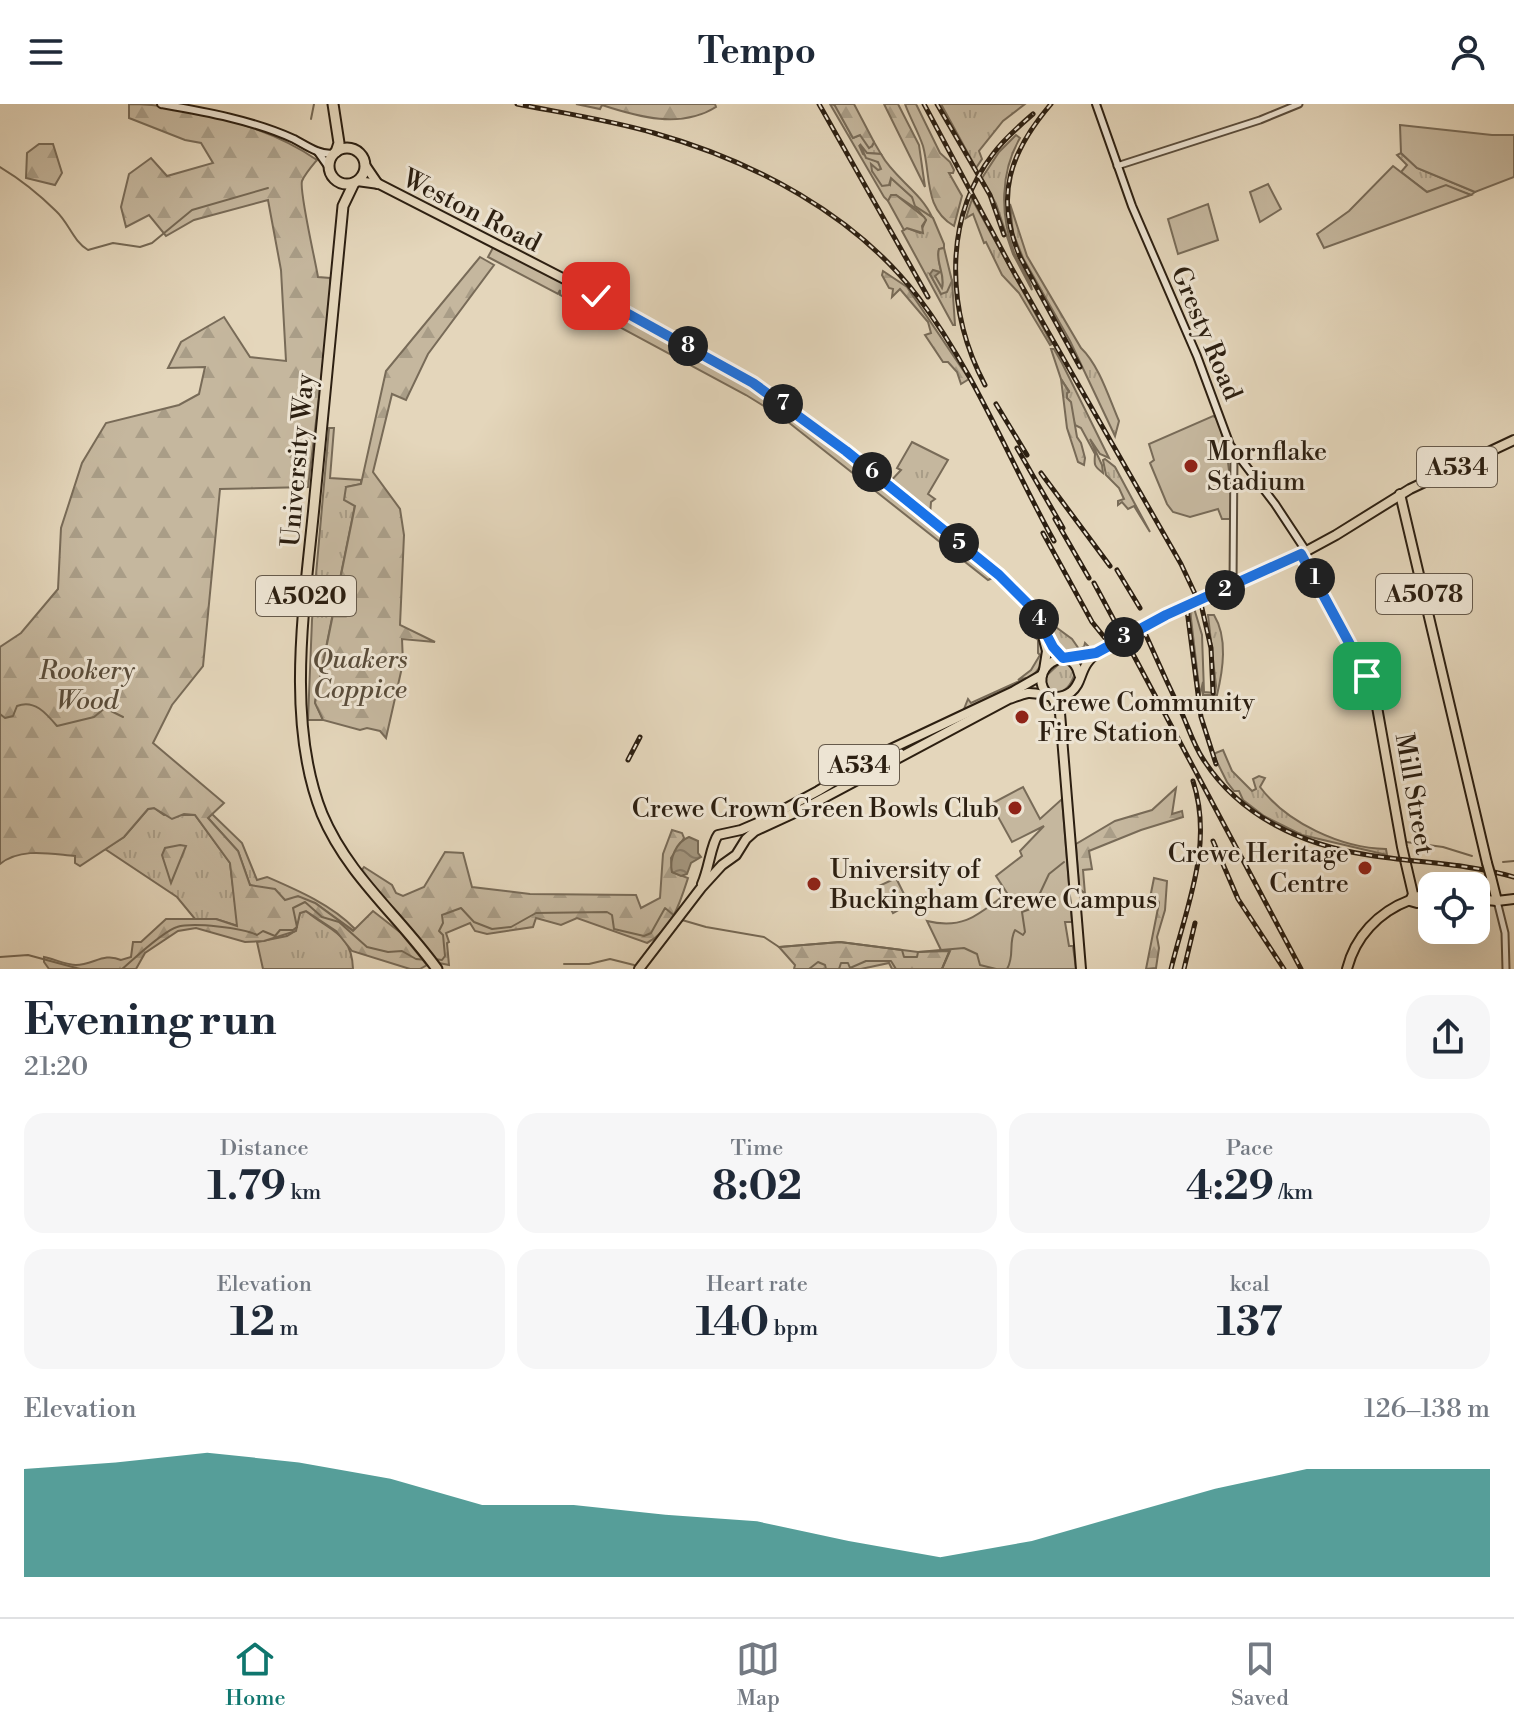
<!DOCTYPE html>
<html lang="en">
<head>
<meta charset="utf-8">
<style>
  body { margin:0; font-family:"Libre Bodoni",serif; background:#f6f6f7; color:#1f2937; height:100vh; display:flex; flex-direction:column; font-size:30px; white-space:nowrap }
  * { box-sizing:border-box; margin:0 }
  p { font-size:26px; color:#747a83 }
  .icon { flex:none; width:44px; height:44px; fill:none; stroke:currentColor; stroke-width:2; stroke-linecap:round; stroke-linejoin:round }
  .map { position:relative; height:865px; overflow:hidden }
  .panel { display:flex; flex-direction:column; background:#fff; flex:1 }
  .panel>* { flex:none }
  .tools { position:absolute; left:1418px; top:768px; display:grid; gap:16px }
  .tools a { display:grid; place-items:center; width:72px; height:72px; border-radius:16px; background:#fff; box-shadow:0 8px 32px #0002; font-size:40px }
  .pin { position:absolute; display:grid; place-items:center; width:68px; height:68px; color:#fff; margin:-34px; border-radius:16px; box-shadow:0 4px 12px #0006 }
  .km { position:absolute; width:40px; height:40px; margin:-20px; border-radius:50%; background:#222; color:#fff; font-size:22px; line-height:40px; text-align:center }
  .round { display:grid; place-items:center; flex:none; width:84px; height:84px; border-radius:24px; background:#f6f6f7 }
  .overview { display:flex; align-items:center; justify-content:space-between; height:136px; padding:0 24px }
  h1 { font-size:44px; font-weight:800; line-height:60px }
  .figures { display:grid; grid-template-columns:repeat(3,1fr); gap:12px; height:136px; padding:8px 24px }
  .figures div { display:grid; align-content:center; border-radius:20px; background:#f6f6f7; text-align:center }
  .figures b { font-size:40px; font-weight:800 }
  .figures small { font-size:22px; font-weight:400 }
  .figures p { font-size:22px }
  .chart { height:224px; padding:16px 24px }
  .chart p { display:flex; justify-content:space-between }
  .chart svg { width:100%; height:144px; margin-top:8px; fill:#0f766e; opacity:.7 }
  header { display:flex; justify-content:space-between; align-items:center; height:104px; padding:0 24px; background:#fff; font-size:36px; font-weight:800 }
  .tab-bar { display:flex; justify-content:space-around; align-items:center; height:112px; border-top:2px solid #e0e1e3; background:#fff; font-size:22px; color:#747a83 }
  .tab-bar a { display:grid; justify-items:center; gap:4px }
  .tab-bar .selected { color:#0f766e }
  .map>svg:first-child { display:block }
</style>
</head>
<body>
<header><svg class="icon" aria-label="menu" viewBox="0 0 24 24"><path d="M4 6h16M4 12h16M4 18h16"/></svg>Tempo<svg class="icon" aria-label="person" viewBox="0 0 24 24"><circle cx="12" cy="8" r="4"/><path d="M4 21q1-7 8-7t8 7"/></svg></header>
<div class="map">
<svg width="1514" height="865" viewBox="0 0 1514 865">
  <defs>
    <pattern id="grass-tufts" width="24" height="20" patternUnits="userSpaceOnUse" patternTransform="scale(2)"><rect width="24" height="20" fill="#c5b79e"/><path d="M3 7l-1-3M5 7V3M7 7l1-3M15 17l-1-3M17 17v-4M19 17l1-3" fill="none" stroke="#a99d87"/></pattern>
    <pattern id="forest-firs" width="22" height="20" patternUnits="userSpaceOnUse" patternTransform="scale(2)"><rect width="22" height="20" fill="#c5b79e"/><path d="M5 1l3.5 6h-7zM16 11l3.5 6h-7z" fill="#a99d87"/></pattern>
    <pattern id="water-waves" width="16" height="10" patternUnits="userSpaceOnUse" patternTransform="scale(2)"><rect width="16" height="10" fill="#a59881"/><path d="M0 5q4-4 8 0t8 0" fill="none" stroke="#877b68"/></pattern>
  </defs>
  <rect width="100%" height="100%" fill="#e4d6bb"/>
  <filter id="stains"><feTurbulence type="fractalNoise" baseFrequency=".0025" numOctaves="4"/><feColorMatrix values="0 0 0 0 .2 0 0 0 0 .09 0 0 0 0 .02 0 0 0 .5 -.17"/></filter>
  <radialGradient id="worn" r=".72"><stop offset=".6" stop-color="#630" stop-opacity="0"/><stop offset="1" stop-color="#630" stop-opacity=".3"/></radialGradient>
  <!-- grass -->
  <g fill="url(#grass-tufts)" stroke="#786b58" stroke-width="2">
    <path d="M830,0L835,1L853,34L860,31L872,42L874,38L881,50L867,49L859,41L863,50L878,58L882,65L873,68L890,81L891,74L912,93L918,103L933,114L944,140V144L939,145C935,158 946,171 942,185L934,171L930,170L941,190L952,177L955,221H953L902,127L907,124L920,129L926,116L918,106L896,91L888,97L884,93Z"/>
    <path d="M941,0H1025L1003,17L979,47L982,55L976,64Z"/>
    <path d="M1016,31L1020,34C1000,68 1000,112 1014,148C1019,161 1031,176 1032,186L1013,150L996,100L982,74L999,48Z"/>
    <path d="M1401,49L1417,64L1475,88L1471,91L1447,83L1427,88L1401,68L1407,61L1397,51Z"/>
    <path d="M972,95L1052,240L1050,241L1019,189L1002,171L986,138L984,139L973,110L966,114Z"/>
    <path d="M1010,100L1027,152L1081,244C1099,261 1109,294 1119,317L1115,332L1070,237L1023,154L1013,129Z"/>
    <path d="M1051,245H1054L1062,259L1109,354L1100,350L1090,335L1102,361L1103,369C1094,362 1094,361 1095,350L1081,324L1075,321C1072,310 1068,299 1066,289L1069,287L1061,275Z"/>
    <path d="M329,324H334L330,374L361,376V380L346,383L355,401L315,598L323,616H308L312,516Z"/>
    <path d="M912,338L948,356L928,390L935,395L931,398L930,411L887,381L901,366L897,364Z"/>
    <path d="M1105,355L1115,363L1150,428L1134,402L1128,405L1122,398L1118,401V397L1124,395L1119,384L1106,371L1103,356Z"/>
    <path d="M1194,504L1202,531L1204,588L1215,589L1216,582L1208,511H1214C1228,534 1223,566 1217,591H1203V578L1200,591L1190,506Z"/>
    <path d="M1029,519C1042,529 1049,554 1036,568C1027,578 977,600 964,605L968,595L971,599L1026,574L1018,576L1031,566L1040,551L1038,549V536L1026,526V520Z"/>
    <path d="M1053,521L1072,535L1079,545L1084,543L1085,539L1091,545L1071,548L1059,545L1049,523Z"/>
    <path d="M1061,558L1069,559L1075,569C1071,581 1066,589 1053,589L1046,584L1045,573Z"/>
    <path d="M1223,646L1232,667L1252,687L1256,685L1253,675L1259,672L1265,674L1260,683C1287,719 1341,744 1386,745L1387,751L1302,731L1264,712L1243,696L1239,687H1234L1227,678L1213,650Z"/>
    <path d="M154,704L164,711H195L230,759L238,822L216,815H195L177,793L105,745L124,733L148,705Z"/>
    <path d="M212,710L242,739L257,776L267,773C297,786 332,801 355,825L354,827L315,799L285,796L250,781L238,747L208,714Z"/>
    <path d="M306,807C331,828 352,829 353,865H263L257,838L287,832L295,827L300,809Z"/>
  </g>
  <!-- forest -->
  <g fill="url(#forest-firs)" stroke="#786b58" stroke-width="2">
    <path d="M129,0C186,0 270,23 317,56C312,62 305,70 302,77C299,87 315,155 318,173L330,174L331,194L308,383L220,385L203,562L172,601L153,639L224,699L208,714L238,747L250,781L275,785L285,796L298,792L315,799L353,827L373,807L401,829L427,861L420,865H410L352,847L336,827L306,807L300,809L296,827L264,837L245,838L196,824L178,827L145,849L136,865H49L44,858V853C54,855 67,861 76,861C93,861 104,848 121,856L131,853L133,838H141L166,815H216L237,822L230,759L195,711L184,710L172,715L154,704L148,705L124,733L80,762L75,759V752C51,750 21,743 0,760V543L21,529L58,485L61,424L82,359L106,319L179,301L199,290L205,263L168,264L181,238L224,213L250,253L286,257L281,166L268,96L194,116L166,132L149,111L126,123L121,103L129,70L151,54L167,72L213,59L201,39L185,36L129,14Z"/>
    <path d="M576,0H715L716,3C681,25 638,13 602,1L600,5Z"/>
    <path d="M834,0H854L874,38L872,42L869,44L860,31L853,34Z"/>
    <path d="M884,0H898L919,41L925,83Z"/>
    <path d="M905,0H916L940,49L950,58L954,66L953,69H949L962,92L954,122C924,105 931,72 923,42C918,27 910,14 905,0Z"/>
    <path d="M39,40H53L62,69L55,81L26,74L27,49Z"/>
    <path d="M860,40L867,49L881,50C894,74 921,88 932,113L915,102L912,93L891,74L889,81L882,82L872,67L871,60L878,66L881,65L878,58L866,54Z"/>
    <path d="M891,91H896L924,113L926,116L922,122L923,129L907,124L904,126L888,97Z"/>
    <path d="M944,144L952,177L947,188L941,190L930,170L933,166L940,168L935,172L942,184C946,171 935,158 939,145Z"/>
    <path d="M480,153L494,161L428,250L406,296L392,290L373,368L400,405L404,431L400,521L435,538L402,535L403,559L386,634L380,627L367,624L360,626L323,616L315,599L355,402L344,396L346,383L361,380L386,267Z"/>
    <path d="M883,167L907,183L969,275L961,280L957,268L948,258H943L925,231L931,229L928,218L900,185L892,193L893,185L889,184L882,171Z"/>
    <path d="M1061,275L1069,288L1067,289V294L1071,298L1077,333L1081,339L1085,354L1084,361L1078,358L1067,324Z"/>
    <path d="M1176,684L1172,710L1182,707L1183,713L1141,726L1089,747L1092,765L1083,766L1085,790L1079,784L1076,740L1115,717L1152,706Z"/>
    <path d="M672,726L682,729L684,734L671,754L672,768L688,774C680,799 672,826 647,839L577,814L561,821L536,814L533,823L487,830L475,827L470,819L446,829L449,838L447,839L449,861L439,859L361,767L364,763L392,781L396,789L403,792L424,783L445,748L463,749L472,783L530,790L636,791L641,804L660,794L663,750Z"/>
    <path d="M180,741L186,742L171,779L162,751L165,744Z"/>
    <path d="M1154,774L1167,777L1165,806L1157,833L1159,844L1156,864L1146,865L1159,799L1157,793L1151,789Z"/>
    <path d="M840,838L918,848L950,847L942,865H892L889,859L861,865H794L795,861L779,843Z"/>
  </g>
  <!-- green -->
  <g fill="#c5b79e" stroke="#786b58" stroke-width="2">
    <path d="M1400,21L1492,31H1514V73L1475,88L1417,64L1401,49Z"/>
    <path d="M1393,62L1427,88L1446,81L1471,91L1324,144L1317,130L1349,107Z"/>
    <path d="M1268,80L1281,105L1260,118L1250,88Z"/>
    <path d="M1208,100L1218,136L1178,150L1168,115Z"/>
    <path d="M495,140L753,279L999,471L988,476L783,314L746,291L560,191V186L558,190L488,153Z"/>
    <path d="M1213,312L1217,314C1229,348 1233,379 1230,415H1222L1218,405L1190,413L1173,408L1167,400L1150,359L1154,356L1149,340Z"/>
    <path d="M1023,683L1040,715L1062,695L1072,818H1065L1069,842H1073L1076,865H942L950,847L941,846L927,817C964,826 979,810 1007,789L996,772L1022,752L1020,747L1044,722L1012,738L991,700Z"/>
    <path d="M896,774L909,800L893,809L879,782Z"/>
  </g>
  <!-- water -->
  <path fill="url(#water-waves)" stroke="#756854" stroke-width="2" d="M689,733L698,737V749L701,753L691,759L687,770L681,772L672,768C669,755 676,738 689,733Z"/>
  <g fill="none" stroke-linecap="round" stroke-linejoin="round">
    <!-- stream -->
    <g stroke="#756854" stroke-width="2">
      <path d="M311,15L314,0"/>
      <path d="M0,63C20,75 40,91 56,107C69,119 73,137 88,146L113,139L140,143L152,139L192,106L268,84"/>
      <path d="M0,610L5,614L13,612L17,602C34,595 46,609 57,622L94,613L105,604L123,613"/>
      <path d="M1406,738L1443,743L1472,752"/>
      <path d="M1503,758L1514,757"/>
      <path d="M682,816L706,823L764,833L779,843L840,838L902,846L904,853H917L918,848L964,844L977,850L980,861L996,865"/>
      <path d="M0,853L28,851L80,865"/>
      <path d="M434,855L442,856L445,852L443,831L439,827L443,819L442,811L461,804L474,818L492,825L511,823L536,809L607,808L612,811L614,825L644,832L651,829L665,804L676,813"/>
      <path d="M564,860H589L610,855L634,861"/>
      <path d="M122,865C134,855 163,827 177,823C193,818 243,824 257,831L263,827L275,832L280,826H293L297,823L293,804L305,798L322,813L339,818L367,843L388,848L402,847L416,855L427,856"/>
      <path d="M809,865L818,858L825,861L826,865"/>
      <path d="M839,865L841,859H848L850,864L866,857H891L896,865"/>
      <path d="M942,865L949,848"/>
      <path d="M1007,865C1015,852 1008,839 1015,826L1023,831L1025,828L1022,808L1033,804L1049,770L1064,758"/>
    </g>
    <!-- tertiary casing -->
    <g stroke="#5a4d3c" stroke-width="9">
      <g id="tertiary">
        <path d="M1117,62L1260,16L1299,0"/>
        <path d="M1233,481L1234,347"/>
        <path d="M880,651L889,653L901,648"/>
        <path d="M1497,797L1505,829L1506,865"/>
      </g>
    </g>
    <!-- secondary casing -->
    <g stroke="#2c1f11" stroke-width="10">
      <g id="secondary">
        <path d="M161,0C206,8 252,16 294,35C307,42 319,51 334,50"/>
        <path d="M1096,0L1132,102L1197,252L1230,341L1275,400L1306,447"/>
        <path d="M318,48L330,65"/>
      </g>
    </g>
    <!-- primary casing -->
    <g stroke="#2c1f11" stroke-width="12">
      <g id="primary">
        <path d="M365,61L378,80"/>
        <path d="M357,77L379,80L580,183L753,279L776,294L846,347L999,471L1033,505L1053,543L1063,554"/>
        <path d="M1400,390L1487,759"/>
        <path d="M1301,450L1374,586L1402,743L1413,790L1410,797L1417,799L1419,792"/>
        <path d="M1204,495L1301,450L1336,431L1410,385L1514,336"/>
        <path d="M1043,532L1047,547L1044,566"/>
        <path d="M1049,592C1023,567 1071,535 1079,570"/>
        <path d="M1052,593L1060,609L1081,865"/>
        <path d="M1491,773L1497,797"/>
        <path d="M702,780C709,765 711,740 718,731L741,726L762,717L818,687L878,651L1014,587L1042,571"/>
        <path d="M1476,795L1497,797L1514,795"/>
        <path d="M639,865L701,784L722,761L736,751L746,735L755,727L805,704L1009,595C1015,593 1022,590 1028,589C1043,588 1056,599 1071,588C1084,578 1078,561 1099,548"/>
        <path d="M1347,865C1355,833 1378,808 1410,796"/>
      </g>
    </g>
    <!-- trunk casing -->
    <g stroke="#2c1f11" stroke-width="13">
      <g id="trunk">
        <path d="M333,0L339,39L336,48"/>
        <circle cx="347" cy="62" r="18"/>
        <path d="M354,79L343,102C334,199 324,295 315,392C306,491 284,615 322,710C348,772 399,812 437,865"/>
      </g>
    </g>
    <!-- tertiary -->
    <use href="#tertiary" stroke="#ede4d3" stroke-width="5"/>
    <!-- secondary -->
    <use href="#secondary" stroke="#ede4d3" stroke-width="6"/>
    <!-- primary -->
    <use href="#primary" stroke="#e4d6bb" stroke-width="8"/>
    <!-- trunk -->
    <use href="#trunk" stroke="#e4d6bb" stroke-width="9"/>
    <!-- rail casing -->
    <g stroke="#2c1f11" stroke-width="5">
      <g id="rail">
        <path d="M517,0C563,9 609,16 654,29C753,57 855,110 918,193C975,268 1009,356 1054,437"/>
        <path d="M819,0L928,193"/>
        <path d="M924,0L1011,163L1181,460L1197,494"/>
        <path d="M937,0L990,91L1004,131"/>
        <path d="M1051,0C1010,48 994,92 1020,153L1080,263"/>
        <path d="M985,281C947,209 942,116 993,50C1004,35 1019,22 1033,10"/>
        <path d="M996,300L1027,351"/>
        <path d="M1017,344L1063,424"/>
        <path d="M1041,369L1110,462"/>
        <path d="M1055,415L1089,474"/>
        <path d="M1043,429L1092,518L1109,539"/>
        <path d="M1117,466L1140,504"/>
        <path d="M1094,479L1115,518"/>
        <path d="M1201,500L1211,544L1213,589"/>
        <path d="M1187,506L1201,613L1216,660"/>
        <path d="M1144,527C1156,553 1167,579 1180,605C1188,622 1193,640 1203,655C1240,713 1303,741 1368,751C1417,759 1466,759 1514,773"/>
        <path d="M1126,537L1301,865"/>
        <path d="M628,656L640,633"/>
        <path d="M1213,737L1238,795L1284,865"/>
        <path d="M1171,865C1186,803 1214,742 1193,677"/>
        <path d="M1184,865L1195,819"/>
      </g>
    </g>
    <!-- rail -->
    <use href="#rail" stroke="#ede4d3" stroke-width="2" stroke-dasharray="6" stroke-linecap="butt"/>
    <!-- primary-bridge casing -->
    <g stroke="#2c1f11" stroke-width="12" stroke-linecap="butt">
      <g id="primary-bridge">
        <path d="M1180,505L1204,495"/>
        <path d="M1099,548L1166,511"/>
        <path d="M1487,759L1491,773"/>
      </g>
    </g>
    <!-- primary-bridge -->
    <use href="#primary-bridge" stroke="#e4d6bb" stroke-width="8"/>
  </g>
  <g fill="none" stroke-linecap="round" stroke-linejoin="round">
    <!-- route casing -->
    <g stroke="#fff" stroke-width="16">
      <path id="route" d="M596,192L753,279L846,347L999,471L1033,505L1053,543L1063,554L1096,549L1166,511L1301,450L1367,572"/>
    </g>
    <!-- route -->
    <use href="#route" stroke="#1a73e8" stroke-width="10"/>
  </g>
  <!-- markers -->
  <g fill="#8f2418" stroke="#ede4d3" stroke-width="3">
    <circle cx="1191" cy="362" r="8"/>
    <circle cx="1022" cy="613" r="8"/>
    <circle cx="1015" cy="704" r="8"/>
    <circle cx="1365" cy="764" r="8"/>
    <circle cx="814" cy="780" r="8"/>
  </g>
  <g text-anchor="middle" stroke-width="6" stroke-linejoin="round" paint-order="stroke">
    <!-- shield labels -->
    <g fill="#ede4d3" stroke="#665a4b" stroke-width="2">
      <rect x="1417" y="343" width="80" height="40" rx="6"/>
      <rect x="1376" y="470" width="96" height="40" rx="6"/>
      <rect x="256" y="472" width="100" height="40" rx="6"/>
      <rect x="819" y="641" width="80" height="40" rx="6"/>
    </g>
    <g font-size="24" font-weight="bold" fill="#2c1f11">
      <text x="1457" y="371">A534</text>
      <text x="1424" y="498">A5078</text>
      <text x="306" y="500">A5020</text>
      <text x="859" y="669">A534</text>
    </g>
    <!-- street labels -->
    <g font-size="26" fill="#2c1f11" stroke="#ede4d3">
      <text transform="translate(472 106) rotate(27)" y="9">Weston Road</text>
      <text transform="translate(1207 229) rotate(67)" y="9">Gresty Road</text>
      <text transform="translate(297 356) rotate(-85)" y="9">University Way</text>
      <text transform="translate(1415 690) rotate(80)" y="9">Mill Street</text>
    </g>
    <!-- poi labels -->
    <g font-size="26" fill="#2c1f11" stroke="#ede4d3" text-anchor="start">
      <text x="1207" y="356">Mornflake<tspan x="1207" dy="30">Stadium</tspan></text>
      <text x="1038" y="607">Crewe Community<tspan x="1038" dy="30">Fire Station</tspan></text>
      <text x="999" y="713" text-anchor="end">Crewe Crown Green Bowls Club</text>
      <text x="1349" y="758" text-anchor="end">Crewe Heritage<tspan x="1349" dy="30">Centre</tspan></text>
      <text x="830" y="774">University of<tspan x="830" dy="30">Buckingham Crewe Campus</tspan></text>
    </g>
    <!-- park labels -->
    <g font-size="26" font-style="italic" fill="#5a4d3b" stroke="#ede4d3">
      <text x="360" y="564">Quakers<tspan x="360" dy="30">Coppice</tspan></text>
      <text x="87" y="575">Rookery<tspan x="87" dy="30">Wood</tspan></text>
    </g>
  </g>
  <rect width="100%" height="100%" filter="url(#stains)"/>
  <rect width="100%" height="100%" fill="url(#worn)"/>
</svg>
<div class="tools">
<a><svg class="icon" aria-label="locate" viewBox="0 0 24 24"><circle cx="12" cy="12" r="6"/><path d="M12 2v4M12 18v4M2 12h4M18 12h4"/></svg></a>
</div>
<div class="pin" style="left:1367px;top:572px;background:#1e9e55"><svg class="icon" aria-label="arrive" viewBox="0 0 24 24"><path d="M6 21V4h12l-3 4 3 4H6"/></svg></div>
<div class="pin" style="left:596px;top:192px;background:#d93025"><svg class="icon" aria-label="check" viewBox="0 0 24 24"><path d="M5 12l5 5 9-10"/></svg></div>
<b class="km" style="left:1315px;top:474px">1</b>
<b class="km" style="left:1225px;top:486px">2</b>
<b class="km" style="left:1124px;top:533px">3</b>
<b class="km" style="left:1039px;top:515px">4</b>
<b class="km" style="left:959px;top:439px">5</b>
<b class="km" style="left:872px;top:368px">6</b>
<b class="km" style="left:783px;top:300px">7</b>
<b class="km" style="left:688px;top:242px">8</b>
</div>
<section class="panel">
<div class="overview"><div><h1>Evening run</h1><p>21:20</p></div><a class="round"><svg class="icon" aria-label="share" viewBox="0 0 24 24"><path d="M12 15V3M7 8l5-5 5 5M5 13v7h14v-7"/></svg></a></div>
<div class="figures">
<div><p>Distance</p><b>1.79<small> km</small></b></div>
<div><p>Time</p><b>8:02</b></div>
<div><p>Pace</p><b>4:29<small> /km</small></b></div>
</div>
<div class="figures">
<div><p>Elevation</p><b>12<small> m</small></b></div>
<div><p>Heart rate</p><b>140<small> bpm</small></b></div>
<div><p>kcal</p><b>137</b></div>
</div>
<div class="chart"><p><span>Elevation</span>126–138 m</p>
<svg viewBox="0 0 160 44" preserveAspectRatio="none"><path d="M0 44V11L10 9L20 6L30 9L40 14L50 22L60 22L70 25L80 27L90 33L100 38L110 33L120 25L130 17L140 11L150 11L160 11V44z"/></svg>
</div>
</section>
<nav class="tab-bar">
<a class="selected"><svg class="icon" aria-label="home" viewBox="0 0 24 24"><path d="M3 11l9-7 9 7M6 9v11h12V9"/></svg>Home</a>
<a><svg class="icon" aria-label="map" viewBox="0 0 24 24"><path d="M3 6l6-2 6 2 6-2v14l-6 2-6-2-6 2zM9 4v14M15 6v14"/></svg>Map</a>
<a><svg class="icon" aria-label="saved" viewBox="0 0 24 24"><path d="M7 4h10v16l-5-4-5 4z"/></svg>Saved</a>
</nav>
</body>
</html>
